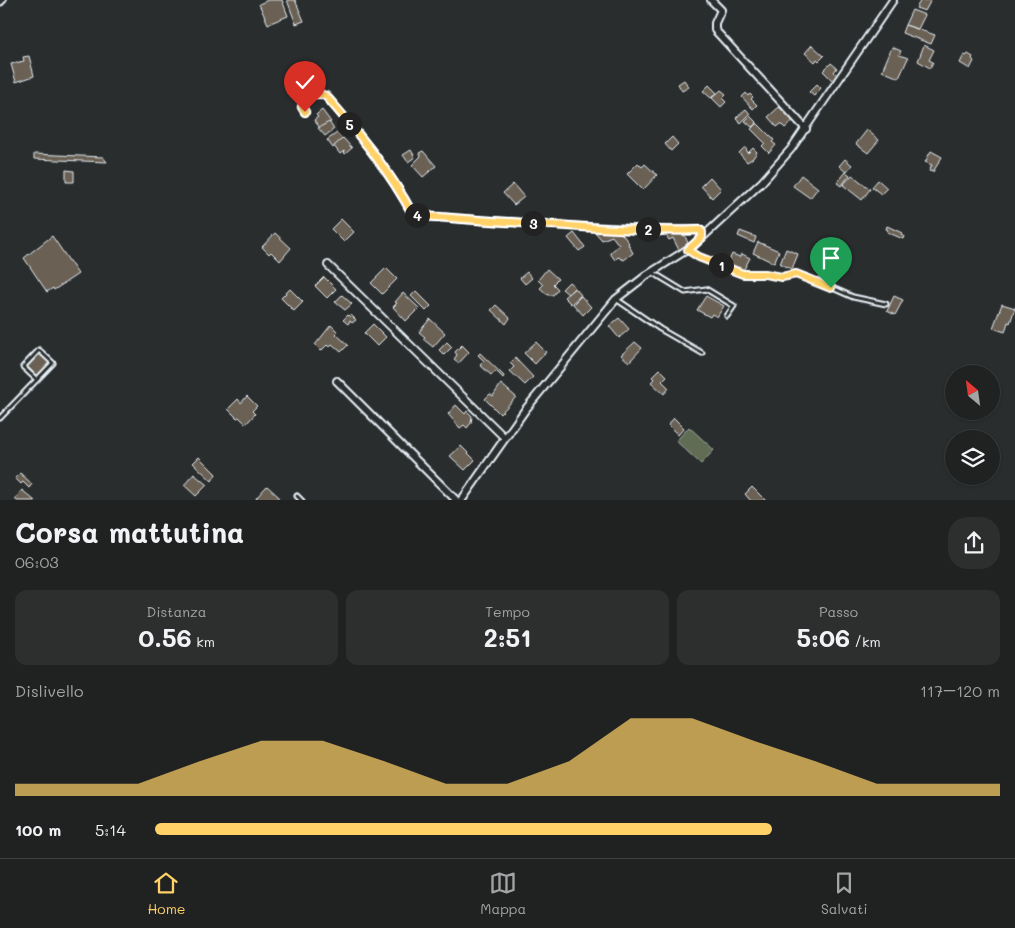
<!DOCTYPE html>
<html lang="it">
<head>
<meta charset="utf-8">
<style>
  body { margin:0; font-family:Mali,sans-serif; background:#2d2f2f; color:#f1f3f6; height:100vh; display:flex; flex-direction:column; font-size:19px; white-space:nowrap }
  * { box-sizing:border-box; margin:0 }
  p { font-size:16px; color:#a2a4a5 }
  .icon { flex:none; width:28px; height:28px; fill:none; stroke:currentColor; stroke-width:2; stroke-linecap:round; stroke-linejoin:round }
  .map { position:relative; height:500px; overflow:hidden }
  .drawer { display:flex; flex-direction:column; background:#202222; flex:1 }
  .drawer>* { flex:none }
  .needle { width:32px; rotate:331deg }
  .fabs { position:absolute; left:945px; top:365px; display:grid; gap:10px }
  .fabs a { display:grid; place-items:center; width:55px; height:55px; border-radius:50%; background:#202222; box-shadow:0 1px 4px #0004,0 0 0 1px #3d3f40; font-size:25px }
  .pin { position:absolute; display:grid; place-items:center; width:42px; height:42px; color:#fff; margin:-51px -21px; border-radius:50% 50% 50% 0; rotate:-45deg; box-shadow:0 0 5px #0007 }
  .pin .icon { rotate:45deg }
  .km { position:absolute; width:25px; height:25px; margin:-12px; border-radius:50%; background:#222; color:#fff; font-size:14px; line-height:25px; text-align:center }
  .round { display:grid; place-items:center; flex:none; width:52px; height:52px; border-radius:20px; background:#2d2f2f }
  .head { display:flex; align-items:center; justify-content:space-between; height:85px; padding:0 15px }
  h1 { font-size:28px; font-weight:800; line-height:38px }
  .stats { display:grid; grid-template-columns:repeat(3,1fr); gap:8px; height:85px; padding:5px 15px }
  .stats div { display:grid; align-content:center; border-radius:12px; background:#2d2f2f; text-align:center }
  .stats b { font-size:25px; font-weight:800 }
  .stats small { font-size:14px; font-weight:400 }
  .stats p { font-size:14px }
  .chart { height:140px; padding:10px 15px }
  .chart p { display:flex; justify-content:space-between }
  .chart svg { width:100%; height:90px; margin-top:5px; fill:#ffd166; opacity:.7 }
  ul { padding:0 15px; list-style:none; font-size:16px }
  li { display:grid; grid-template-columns:80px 60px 1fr; align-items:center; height:38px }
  li i { height:12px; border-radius:6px; background:#ffd166 }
  .menu { display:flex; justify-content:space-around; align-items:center; height:70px; border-top:1px solid #3d3f40; background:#202222; font-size:14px; color:#a2a4a5 }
  .menu a { display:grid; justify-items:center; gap:2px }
  .menu .selected { color:#ffd166 }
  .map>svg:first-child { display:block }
</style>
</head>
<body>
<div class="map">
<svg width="1015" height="501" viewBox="0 0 1015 501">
  <rect width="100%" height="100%" fill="#2a2d2e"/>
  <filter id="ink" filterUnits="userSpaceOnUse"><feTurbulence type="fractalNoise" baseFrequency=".02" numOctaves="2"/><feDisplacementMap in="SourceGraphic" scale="10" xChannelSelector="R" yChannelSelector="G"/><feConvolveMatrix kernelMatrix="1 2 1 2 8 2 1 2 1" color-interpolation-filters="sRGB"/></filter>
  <g filter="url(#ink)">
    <!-- green -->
    <path fill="#616c53" stroke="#a4aea6" d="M689,427L714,450L701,464L676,441Z"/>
    <!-- building -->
    <g fill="#6b6052" stroke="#e8f1f8">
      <path d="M268,0H282L288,16L268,24L259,4Z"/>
      <path d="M287,0H295L304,21L296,24Z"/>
      <path d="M921,0H931L925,11L916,8Z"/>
      <path d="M912,10L925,15L918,29L905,25Z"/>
      <path d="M905,25L935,35L931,44L902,33Z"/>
      <path d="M812,45L824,56L819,61L817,59L815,62L805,53Z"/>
      <path d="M924,45L934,50L929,60L933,62L930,68L918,61Z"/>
      <path d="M892,47L901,51L899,55L908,58L899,78L882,71Z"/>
      <path d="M968,54L973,57L972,59L974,61L970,69L960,63L964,55L966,56Z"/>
      <path d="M29,56L34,76L16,82L11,64L24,61L23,57Z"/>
      <path d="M831,63L837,68L834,72L838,76L833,81L823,71Z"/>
      <path d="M684,80L689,87L682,91L678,84Z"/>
      <path d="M817,84L821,88L814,96L809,92Z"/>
      <path d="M709,85L717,93L711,98L703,91Z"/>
      <path d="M721,90L726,94L722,98L726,102L721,107L712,98Z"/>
      <path d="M746,93L748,96L750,94L753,97L751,99L757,105L753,109L742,97Z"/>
      <path d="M779,107L787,114L789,112L796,118L785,128L781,124L777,127L768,117Z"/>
      <path d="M746,109L750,114L741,123L736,118Z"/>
      <path d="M322,110L331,122L320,128L314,120L318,117L316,115Z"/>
      <path d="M750,116L757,123L752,127L745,121Z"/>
      <path d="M329,122L334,129L325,136L318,128Z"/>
      <path d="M757,123L774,140L772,142L776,145L769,153L762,146L765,143L751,129Z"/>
      <path d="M867,130L879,140L868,153L856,144Z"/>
      <path d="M337,133L342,139L333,148L327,140Z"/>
      <path d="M672,137L678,144L671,151L665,144Z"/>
      <path d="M343,138L352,148L345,154L344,151L340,154L334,146Z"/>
      <path d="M745,147L748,153L753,148L757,152L753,158L747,162L739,153Z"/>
      <path d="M411,150L415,157L408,162L403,155Z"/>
      <path d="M423,151L436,166L423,177L412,165L421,156L419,153Z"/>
      <path d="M931,151L942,157L933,172L929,171L932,165L925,162Z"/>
      <path d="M34,154L103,157L107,162L34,159Z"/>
      <path d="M845,159L852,165L846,172L839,166Z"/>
      <path d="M638,163L642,167L645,164L657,175L643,190L627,174Z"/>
      <path d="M66,170L74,171V182H66Z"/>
      <path d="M846,172L850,175L841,186L837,183Z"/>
      <path d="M801,175L818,188L810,198L793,186Z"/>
      <path d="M852,175L870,189L862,200L843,185Z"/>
      <path d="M710,177L721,189L712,198L701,186Z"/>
      <path d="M878,180L887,188L881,194L872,187Z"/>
      <path d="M513,184L524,197L514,205L503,193Z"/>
      <path d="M341,219L354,232L344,242L331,229Z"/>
      <path d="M887,226L902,233L901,235L904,236L903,239L887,232L888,230L886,229Z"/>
      <path d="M596,230H619L629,243L628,244L633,253L624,260L618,257L615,260L610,253L619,245L612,236L602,240L595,232Z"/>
      <path d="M740,231L756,237L754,243L738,236Z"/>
      <path d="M657,232L684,234L688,243L679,250L673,238L669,240L666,235L658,236Z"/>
      <path d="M275,233L291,248L280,261L271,252L269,254L262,247Z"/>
      <path d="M574,233L585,247L579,251L568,238Z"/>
      <path d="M52,236L78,274L54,290L53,288L47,292L24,258Z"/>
      <path d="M758,242L779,251L774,263L753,253Z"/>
      <path d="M786,249L798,254L792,269L780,264Z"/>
      <path d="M732,254L740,257L742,254L750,258L743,271L728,263Z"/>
      <path d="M386,268L397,279L382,294L371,283Z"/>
      <path d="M547,269L558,279L553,284L558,289L553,295H548L540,288L543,285L538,280Z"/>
      <path d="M527,272L532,278L525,284L520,278Z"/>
      <path d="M324,277L336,289L327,298L315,286Z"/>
      <path d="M569,282L575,287L568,294L562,289Z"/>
      <path d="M575,288L581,295L571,304L564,297Z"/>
      <path d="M290,289L303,302L294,311L281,298Z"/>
      <path d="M416,291L431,306L426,311L411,296Z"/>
      <path d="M403,293L419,308L406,321L393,307L397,303L395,302Z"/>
      <path d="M342,295L352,304L345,310L335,302Z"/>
      <path d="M581,296L591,307L583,315L573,304Z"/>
      <path d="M706,296L724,306L717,317L712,314L710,317L697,310Z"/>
      <path d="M894,296L903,300L895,315L887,311Z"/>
      <path d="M1002,304L1015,308L1010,323L1008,322L1005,332L993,328Z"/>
      <path d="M496,305L510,318L506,324L491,310Z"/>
      <path d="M348,315L350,317L351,315L356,320L352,323L350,321L348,324L343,320Z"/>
      <path d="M619,318L629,329L619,338L609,326Z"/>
      <path d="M430,319L445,333L433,347L423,339L425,337L419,332Z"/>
      <path d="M373,324L386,337L377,346L364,333Z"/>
      <path d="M331,325L338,332L336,334L348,345L341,352L332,344L329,347L327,345L321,351L315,345Z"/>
      <path d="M447,342L452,347L444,355L439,350Z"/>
      <path d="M536,342L546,352L535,364L524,353Z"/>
      <path d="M635,342L642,348L629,362L621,355Z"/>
      <path d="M462,345L469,352L459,363L454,359L457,355L455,352Z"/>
      <path d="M40,353L50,363L37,376L27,366Z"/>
      <path d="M480,353L504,376L503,378L496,371L491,375L480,365L484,361L478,355Z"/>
      <path d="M515,358L533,377L525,385L510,371L514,367L510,363Z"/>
      <path d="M660,369L667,376L662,381L669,388L664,394L651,382L654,379L652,377Z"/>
      <path d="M501,384L516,397L500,414L485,399L490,394L493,396Z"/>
      <path d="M247,396L257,406L252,411L255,414L246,424L239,417L237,418L228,409L238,399L241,403Z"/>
      <path d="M456,405L465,414L467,411L472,416L471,423L467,428L464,425L460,428L448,414Z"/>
      <path d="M674,418L684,428L678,435L668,425Z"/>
      <path d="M461,446L475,460L465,470L450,456Z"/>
      <path d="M199,457L216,474L212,481L193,463Z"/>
      <path d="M20,473L32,484L29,488L23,482L21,484L15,478Z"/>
      <path d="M194,474L207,485L196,496L184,485Z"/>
      <path d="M267,486L278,496V498L276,501H257L256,499L257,497Z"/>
      <path d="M752,487L766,501H751L745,494Z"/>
      <path d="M22,490L35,501H17L15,499Z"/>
    </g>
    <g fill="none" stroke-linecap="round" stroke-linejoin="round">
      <!-- service casing -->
      <g stroke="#e8f1f8" stroke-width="7">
        <g id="service">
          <path d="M688,250L699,257L743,274H765L782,277L796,274L819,282L853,297L886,304"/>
          <path d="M652,272L685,292L706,289L734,306L727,316"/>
          <path d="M616,299L660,329L702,353"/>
          <path d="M0,418L53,363L39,350L23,367L37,380"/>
          <path d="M297,496L302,501"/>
        </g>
      </g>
      <!-- minor casing -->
      <g stroke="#e8f1f8" stroke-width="10">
        <g id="minor">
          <path d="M711,0L721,10L715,23V30L806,129"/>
          <path d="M0,2L2,0"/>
          <path d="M305,112L302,107C306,95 314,91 326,96C358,133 390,171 413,215C460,219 507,222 554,225C603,228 651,231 700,230L702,232V237"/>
          <path d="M328,265L505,438"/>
          <path d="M337,381L457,501"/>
          <path d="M461,501L525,410L616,299L647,275L693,246L762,182L791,149L893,0"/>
        </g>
      </g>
      <!-- service -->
      <use href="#service" stroke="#2a2d2e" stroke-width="3"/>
      <!-- minor -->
      <use href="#minor" stroke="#2a2d2e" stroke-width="6"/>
    </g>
  </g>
  <g fill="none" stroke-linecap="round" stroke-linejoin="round" filter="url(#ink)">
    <!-- route casing -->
    <g stroke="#fff" stroke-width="10">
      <path id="route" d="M305,112L302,107C306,95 314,91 326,96C358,133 390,171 413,215C460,219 507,222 554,225C603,228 651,232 700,230L702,232V237L688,250L699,257L743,274H765L782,277L796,274L831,288"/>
    </g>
    <!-- route -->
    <use href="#route" stroke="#ffd166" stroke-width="6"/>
  </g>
</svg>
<div class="fabs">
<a><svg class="needle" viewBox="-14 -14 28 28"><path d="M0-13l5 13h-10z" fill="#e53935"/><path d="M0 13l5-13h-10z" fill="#a2a4a5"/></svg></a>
<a><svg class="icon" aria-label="layers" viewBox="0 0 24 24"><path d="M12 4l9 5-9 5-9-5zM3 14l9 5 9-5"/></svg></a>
</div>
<div class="pin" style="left:831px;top:288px;background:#1e9e55"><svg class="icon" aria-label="arrive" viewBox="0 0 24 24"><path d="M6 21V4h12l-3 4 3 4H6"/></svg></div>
<div class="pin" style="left:305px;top:112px;background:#d93025"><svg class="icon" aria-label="check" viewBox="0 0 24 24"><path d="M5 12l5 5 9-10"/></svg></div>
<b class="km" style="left:721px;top:265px">1</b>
<b class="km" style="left:648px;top:229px">2</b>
<b class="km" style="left:533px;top:223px">3</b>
<b class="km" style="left:417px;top:215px">4</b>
<b class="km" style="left:349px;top:124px">5</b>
</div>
<section class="drawer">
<div class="head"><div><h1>Corsa mattutina</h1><p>06:03</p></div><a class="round"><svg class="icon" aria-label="share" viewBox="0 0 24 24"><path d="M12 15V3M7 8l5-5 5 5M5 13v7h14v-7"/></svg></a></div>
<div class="stats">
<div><p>Distanza</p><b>0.56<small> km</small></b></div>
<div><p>Tempo</p><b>2:51</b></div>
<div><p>Passo</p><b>5:06<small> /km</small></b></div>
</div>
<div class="chart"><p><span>Dislivello</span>117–120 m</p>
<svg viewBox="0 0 160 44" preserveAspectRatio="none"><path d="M0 44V38L10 38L20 38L30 27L40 17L50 17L60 27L70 38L80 38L90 27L100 6L110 6L120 17L130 27L140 38L150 38L160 38V44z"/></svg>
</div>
<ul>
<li><b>100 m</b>5:14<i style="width:73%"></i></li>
</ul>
</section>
<nav class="menu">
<a class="selected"><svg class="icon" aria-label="home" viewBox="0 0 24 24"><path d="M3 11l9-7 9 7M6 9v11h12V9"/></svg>Home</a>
<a><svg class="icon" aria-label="map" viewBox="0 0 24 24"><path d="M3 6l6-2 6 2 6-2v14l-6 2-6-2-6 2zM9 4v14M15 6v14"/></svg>Mappa</a>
<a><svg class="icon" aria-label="saved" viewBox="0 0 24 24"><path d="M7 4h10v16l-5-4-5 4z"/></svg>Salvati</a>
</nav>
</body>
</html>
